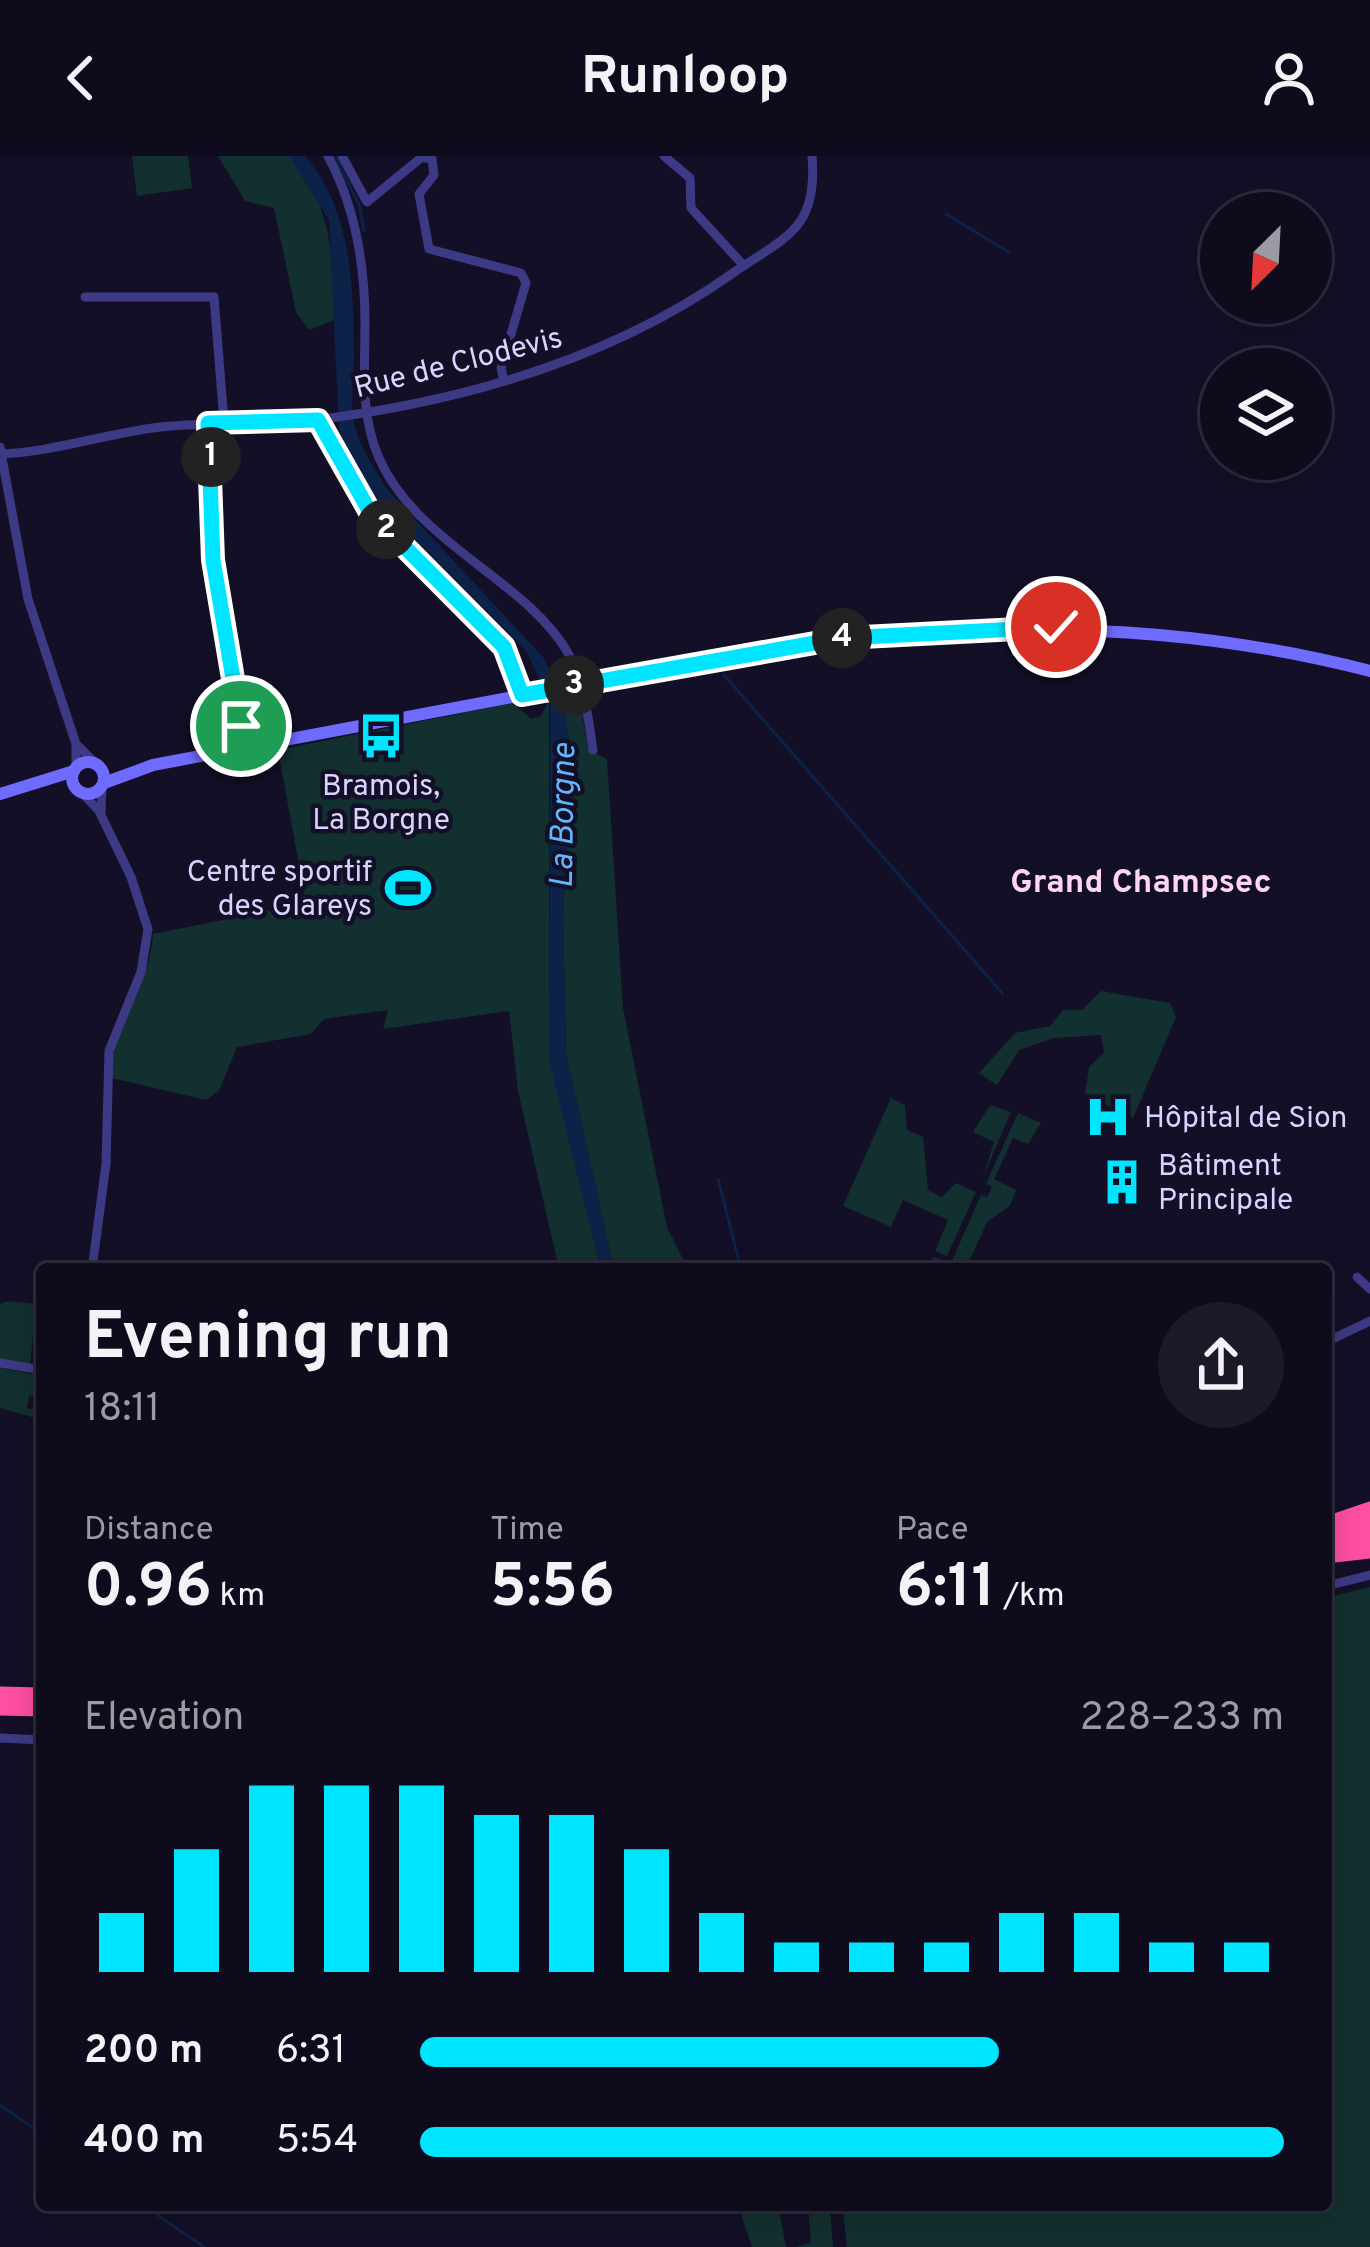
<!DOCTYPE html>
<html lang="en">
<head>
<meta charset="utf-8">
<style>
  body { margin:0; font-family:Overpass,sans-serif; background:#1c1929; color:#f1f3f6; height:100vh; display:flex; flex-direction:column; font-size:45px; white-space:nowrap }
  * { box-sizing:border-box; margin:0 }
  p { font-size:39px; color:#9b9ba3 }
  .icon { flex:none; width:66px; height:66px; fill:none; stroke:currentColor; stroke-width:2; stroke-linecap:round; stroke-linejoin:round }
  .map { position:relative; flex:1; overflow:hidden }
  .details { position:absolute; left:36px; top:1107px; width:1296px; height:948px; display:flex; flex-direction:column; background:#0e0b1c; border-radius:12px; box-shadow:0 6px 30px #0003,0 0 0 3px #2e2b3b }
  .details>* { flex:none }
  .needle { width:78px; rotate:204deg }
  .tools { position:absolute; left:1200px; top:36px; display:grid; gap:24px }
  .tools a { display:grid; place-items:center; width:132px; height:132px; border-radius:50%; background:#0e0b1c; box-shadow:0 6px 30px #0003,0 0 0 3px #2e2b3b; font-size:60px }
  .pin { position:absolute; display:grid; place-items:center; width:102px; height:102px; color:#fff; margin:-51px; border:6px solid #fff; border-radius:50%; box-shadow:0 3px 12px #0007 }
  .km { position:absolute; width:60px; height:60px; margin:-30px; border-radius:50%; background:#222; color:#fff; font-size:33px; line-height:60px; text-align:center }
  .round { display:grid; place-items:center; flex:none; width:126px; height:126px; border-radius:63px; background:#1c1929 }
  .headline { display:flex; align-items:center; justify-content:space-between; height:204px; padding:0 48px }
  h1 { font-size:66px; font-weight:700; line-height:90px }
  .stats { display:grid; grid-template-columns:repeat(3,1fr); gap:18px; height:204px; padding:12px 48px }
  .stats div { display:grid; align-content:center }
  .stats b { font-size:60px; font-weight:700 }
  .stats small { font-size:33px; font-weight:400 }
  .stats p { font-size:33px }
  .chart { height:336px; padding:24px 48px }
  .chart p { display:flex; justify-content:space-between }
  .chart svg { width:100%; height:216px; margin-top:12px; stroke:#00e5ff; stroke-width:6 }
  ul { padding:0 48px; list-style:none; font-size:39px }
  li { display:grid; grid-template-columns:192px 144px 1fr; align-items:center; height:90px }
  li i { height:30px; border-radius:15px; background:#00e5ff }
  header { display:flex; justify-content:space-between; align-items:center; height:156px; padding:0 48px; background:#0e0b1c; font-size:54px; font-weight:700 }
  .map>svg:first-child { display:block }
</style>
</head>
<body>
<header><svg class="icon" aria-label="back" viewBox="0 0 24 24"><path d="M15 5l-7 7 7 7"/></svg>Runloop<svg class="icon" aria-label="person" viewBox="0 0 24 24"><circle cx="12" cy="8" r="4"/><path d="M4 21q1-7 8-7t8 7"/></svg></header>
<div class="map">
<svg width="1370" height="2091" viewBox="0 0 1370 2091">
  <rect width="100%" height="100%" fill="#130f26"/>
  <!-- green -->
  <g fill="#12302f">
    <path d="M132,0H188L192,32L137,40Z"/>
    <path d="M218,0H289C335,55 331,96 335,164L309,174L296,156L274,52L245,45Z"/>
    <path d="M579,538L588,593L607,603L623,852L667,1071L688,1113H614L566,897L563,762L571,599L562,539Z"/>
    <path d="M549,544V902L601,1113H559L518,935L509,855L383,873L388,854L324,863L311,878L237,891L219,935L206,944L112,922C109,870 150,831 153,778L306,747L278,594L513,547L531,563L541,560Z"/>
    <path d="M1101,835L1170,847L1176,861L1133,962L1085,938L1089,911L1104,897L1101,879L1054,882L1019,894L997,929L979,917L1015,877L1050,870L1063,854H1082Z"/>
    <path d="M891,942L905,949L907,974L923,981L928,1034L942,1041L956,1027L976,1036L947,1100L935,1095L948,1064L903,1044L891,1071L843,1050Z"/>
    <path d="M990,949L1011,956L983,1021L994,986L973,976Z"/>
    <path d="M1018,957L1041,967L1028,988L1013,982L994,1023L1016,1034L1010,1050L987,1066L966,1113H927L933,1101L951,1107L981,1039L987,1041L992,1031L986,1028Z"/>
    <path d="M7,1145L36,1148L30,1211L0,1205V1148Z"/>
    <path d="M0,1212L38,1219L37,1241L29,1240L27,1252L40,1255L42,1248V1264L0,1252Z"/>
    <path d="M1370,1431V2091H847L842,2049H1326V1442Z"/>
    <path d="M738,2049H778L786,2091H752Z"/>
    <path d="M808,2049H830L833,2091H796L811,2087Z"/>
  </g>
  <!-- water -->
  <path fill="#0c2248" d="M289,0H305C353,54 353,133 354,202C354,223 350,247 354,267C360,292 374,312 387,333L543,501L562,539L571,599L563,762L566,897L614,1113H601L549,903L550,547L527,496L362,329L339,273L329,64Z"/>
  <g fill="none" stroke-linecap="round" stroke-linejoin="round">
    <!-- stream -->
    <g stroke="#0c2248" stroke-width="3">
      <path d="M335,0L360,51L364,75"/>
      <path d="M946,58L1010,97"/>
      <path d="M724,519L1003,838"/>
      <path d="M718,1023L741,1113"/>
      <path d="M0,1949L42,1978"/>
      <path d="M143,2049L204,2091"/>
    </g>
    <!-- street -->
    <g stroke="#3d3a85" stroke-width="9">
      <path d="M328,0C356,52 365,109 365,167C365,213 360,259 379,302C416,387 526,424 568,497C585,526 588,562 593,594"/>
      <path d="M342,0L367,46L422,1L432,3L434,19L419,38L429,93L521,117L526,127L501,212L504,225"/>
      <path d="M664,0L690,22L691,52L744,110"/>
      <path d="M85,141H214L224,266"/>
      <path d="M318,264L370,356L504,491L522,539"/>
      <path d="M209,267L213,403L241,575"/>
      <path d="M0,291L28,443L76,588V612"/>
      <path d="M0,298C52,296 101,279 153,272C204,265 256,271 307,265C458,247 609,205 733,117C787,80 818,73 812,0"/>
      <path d="M76,588L96,608"/>
      <path d="M81,636L99,655L131,721L148,773L141,816L109,895L106,1008L92,1113"/>
      <path d="M101,657L102,630"/>
      <path d="M1357,1121L1370,1133"/>
      <path d="M1326,1186L1370,1165"/>
      <path d="M0,1207L42,1214"/>
      <path d="M1326,1430L1370,1419"/>
      <path d="M0,1582L42,1584"/>
    </g>
    <!-- secondary -->
    <g stroke="#6f6bff" stroke-width="12">
      <path d="M585,527C855,474 1100,445 1370,515"/>
      <circle cx="88" cy="622" r="16"/>
      <path d="M104,627L153,609L539,536"/>
      <path d="M0,638L74,615"/>
    </g>
    <!-- highway -->
    <g stroke="#ff4fa3" stroke-width="15">
      <path d="M1326,1368L1370,1353"/>
      <path d="M1326,1379L1370,1367"/>
      <path d="M1326,1394L1370,1381"/>
      <path d="M1335,1399L1370,1395"/>
      <path d="M0,1538L42,1539"/>
      <path d="M0,1552L42,1553"/>
    </g>
    <!-- secondary-bridge -->
    <path stroke="#6f6bff" stroke-width="12" d="M539,536L585,527"/>
  </g>
  <g fill="none" stroke-linecap="round" stroke-linejoin="round">
    <!-- route casing -->
    <g stroke="#fff" stroke-width="24">
      <path id="route" d="M241,570L213,404L208,267L318,264L370,356L504,491L522,539L843,482L1056,471"/>
    </g>
    <!-- route -->
    <use href="#route" stroke="#00e5ff" stroke-width="15"/>
  </g>
  <!-- icons -->
  <defs>
    <g id="bus-bare" transform="scale(3.6)"><path d="M-5-6H5V4H4V6H2V4H-2V6H-4V4H-5ZM-3.5-4V0h7V-4ZM-3.5 1.2v1.5H-2V1.2ZM2 1.2v1.5H3.5V1.2Z" fill="#00e5ff" stroke="#130f26" stroke-width="2.5" paint-order="stroke"/></g>
    <g id="stadium-bare" transform="scale(3.6)"><path d="M0-5a6.5 5 0 1 0 0 10a6.5 5 0 1 0 0-10ZM-3.5-1.8h7v3.6h-7Z" fill="#00e5ff" stroke="#130f26" stroke-width="2.5" paint-order="stroke"/></g>
    <g id="hospital-bare" transform="scale(3.6)"><path d="M-5-5h3v3.5h4V-5h3V5h-3V1.5h-4V5h-3Z" fill="#00e5ff" stroke="#130f26" stroke-width="2.5" paint-order="stroke"/></g>
    <g id="building-bare" transform="scale(3.6)"><path d="M-4-6H4V6H1V3H-1V6H-4ZM-2.5-4.3h1.7v1.8h-1.7ZM.8-4.3h1.7v1.8H.8ZM-2.5-1h1.7V.8h-1.7ZM.8-1h1.7V.8H.8Z" fill="#00e5ff" stroke="#130f26" stroke-width="2.5" paint-order="stroke"/></g>
  </defs>
  <g fill-rule="evenodd">
    <use href="#bus-bare" x="381" y="580"/>
    <use href="#stadium-bare" x="408" y="732"/>
    <use href="#hospital-bare" x="1108" y="961"/>
    <use href="#building-bare" x="1122" y="1026"/>
  </g>
  <g text-anchor="middle" stroke-width="9" stroke-linejoin="round" paint-order="stroke">
    <!-- street labels -->
    <g font-size="30" fill="#d9d4ff" stroke="#130f26">
      <text transform="translate(458 206) rotate(-14)" y="10">Rue de Clodevis</text>
    </g>
    <!-- poi labels -->
    <g font-size="30" fill="#d9d4ff" stroke="#130f26" text-anchor="start">
      <text x="381" y="639" text-anchor="middle">Bramois,<tspan x="381" dy="34">La Borgne</tspan></text>
      <text x="372" y="725" text-anchor="end">Centre sportif<tspan x="372" dy="34">des Glareys</tspan></text>
      <text x="1144" y="971">Hôpital de Sion</text>
      <text x="1158" y="1019">Bâtiment<tspan x="1158" dy="34">Principale</tspan></text>
    </g>
    <!-- water labels -->
    <g font-size="33" font-style="italic" fill="#62b6ff" stroke="#130f26">
      <text transform="translate(561 660) rotate(-89)" y="12">La Borgne</text>
    </g>
    <!-- neighbourhood labels -->
    <g font-size="33" font-weight="bold" fill="#ffd6f0" stroke="#130f26">
      <text x="1141" y="736">Grand Champsec</text>
    </g>
  </g>
</svg>
<div class="tools">
<a><svg class="needle" viewBox="-14 -14 28 28"><path d="M0-13l5 13h-10z" fill="#e53935"/><path d="M0 13l5-13h-10z" fill="#9b9ba3"/></svg></a>
<a><svg class="icon" aria-label="layers" viewBox="0 0 24 24"><path d="M12 4l9 5-9 5-9-5zM3 14l9 5 9-5"/></svg></a>
</div>
<div class="pin" style="left:241px;top:570px;background:#1e9e55"><svg class="icon" aria-label="arrive" viewBox="0 0 24 24"><path d="M6 21V4h12l-3 4 3 4H6"/></svg></div>
<div class="pin" style="left:1056px;top:471px;background:#d93025"><svg class="icon" aria-label="check" viewBox="0 0 24 24"><path d="M5 12l5 5 9-10"/></svg></div>
<b class="km" style="left:211px;top:301px">1</b>
<b class="km" style="left:386px;top:373px">2</b>
<b class="km" style="left:574px;top:529px">3</b>
<b class="km" style="left:842px;top:482px">4</b>
<section class="details">
<div class="headline"><div><h1>Evening run</h1><p>18:11</p></div><a class="round"><svg class="icon" aria-label="share" viewBox="0 0 24 24"><path d="M12 15V3M7 8l5-5 5 5M5 13v7h14v-7"/></svg></a></div>
<div class="stats">
<div><p>Distance</p><b>0.96<small> km</small></b></div>
<div><p>Time</p><b>5:56</b></div>
<div><p>Pace</p><b>6:11<small> /km</small></b></div>
</div>
<div class="chart"><p><span>Elevation</span>228–233 m</p>
<svg viewBox="0 0 160 44" preserveAspectRatio="none"><path d="M5 44V32M15 44V19M25 44V6M35 44V6M45 44V6M55 44V12M65 44V12M75 44V19M85 44V32M95 44V38M105 44V38M115 44V38M125 44V32M135 44V32M145 44V38M155 44V38"/></svg>
</div>
<ul>
<li><b>200 m</b>6:31<i style="width:67%"></i></li>
<li><b>400 m</b>5:54<i style="width:100%"></i></li>
</ul>
</section>
</div>
</body>
</html>
